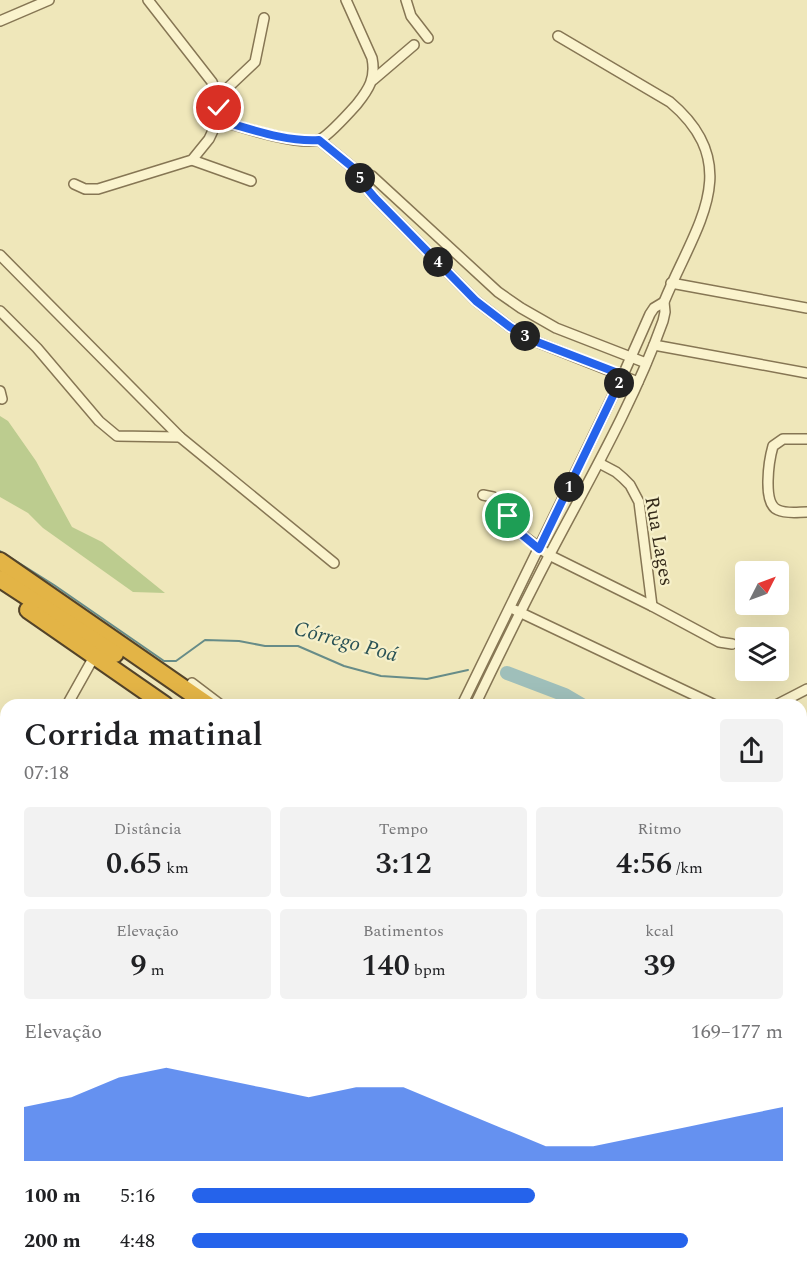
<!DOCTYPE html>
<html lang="pt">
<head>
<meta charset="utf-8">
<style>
  body { margin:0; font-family:Spectral,serif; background:#f2f2f2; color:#202124; height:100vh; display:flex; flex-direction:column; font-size:22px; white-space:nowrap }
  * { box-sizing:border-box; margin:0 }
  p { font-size:20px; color:#757577 }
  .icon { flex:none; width:33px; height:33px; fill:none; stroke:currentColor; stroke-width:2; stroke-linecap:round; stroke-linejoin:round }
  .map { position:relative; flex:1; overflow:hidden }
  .drawer { position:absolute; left:0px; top:699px; width:807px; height:576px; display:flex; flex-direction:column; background:#fff; border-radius:18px 18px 0 0; box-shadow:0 6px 24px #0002 }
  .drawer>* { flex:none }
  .needle { width:39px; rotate:48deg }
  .controls { position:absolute; left:735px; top:561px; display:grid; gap:12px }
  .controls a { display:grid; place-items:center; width:54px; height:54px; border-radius:6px; background:#fff; box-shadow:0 6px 24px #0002; font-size:30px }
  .pin { position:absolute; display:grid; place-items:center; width:51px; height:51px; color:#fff; margin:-26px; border:3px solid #fff; border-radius:50%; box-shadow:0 2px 6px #0007 }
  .km { position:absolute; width:30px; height:30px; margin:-15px; border-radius:50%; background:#222; color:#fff; font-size:16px; line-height:30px; text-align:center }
  .round { display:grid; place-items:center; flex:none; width:63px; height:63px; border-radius:6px; background:#f2f2f2 }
  .head { display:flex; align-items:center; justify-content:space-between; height:102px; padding:0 24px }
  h1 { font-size:33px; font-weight:600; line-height:45px }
  .stats { display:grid; grid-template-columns:repeat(3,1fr); gap:9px; height:102px; padding:6px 24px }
  .stats div { display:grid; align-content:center; border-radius:6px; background:#f2f2f2; text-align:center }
  .stats b { font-size:30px; font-weight:600 }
  .stats small { font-size:16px; font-weight:400 }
  .stats p { font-size:16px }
  .chart { height:168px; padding:12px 24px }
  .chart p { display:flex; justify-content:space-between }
  .chart svg { width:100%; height:108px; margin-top:6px; fill:#2563eb; opacity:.7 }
  ul { padding:0 24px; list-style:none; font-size:20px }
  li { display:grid; grid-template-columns:96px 72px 1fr; align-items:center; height:45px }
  li i { height:15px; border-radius:8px; background:#2563eb }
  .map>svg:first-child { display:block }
</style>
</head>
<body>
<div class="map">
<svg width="807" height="1275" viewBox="0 0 807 1275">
  <rect width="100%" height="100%" fill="#efe7ba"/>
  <!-- green -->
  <path fill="#bccc8f" d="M0,416L8,421L36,461L72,527L102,542L165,593L133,592L43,528L28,513L0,497Z"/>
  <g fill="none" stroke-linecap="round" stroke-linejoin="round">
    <!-- stream -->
    <path stroke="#678c88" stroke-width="2" d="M0,551L54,585L164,661H176L205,640L239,641L265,646H298L344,666L381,676L427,679L468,670"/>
    <!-- river -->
    <g stroke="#9fbfba" stroke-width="14">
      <path d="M507,673L565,695L582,705"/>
      <path d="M801,810L807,812"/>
    </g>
    <!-- minor casing -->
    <g stroke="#867654" stroke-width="12">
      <g id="minor">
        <path d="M406,0L411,16L428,38"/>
        <path d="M0,21L49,0"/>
        <path d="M373,80L414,45"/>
        <path d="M218,97L255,62L264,18"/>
        <path d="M218,120C237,126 305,148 321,139C332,132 348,114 357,104C369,89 376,78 372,58L346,0"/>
        <path d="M319,140L357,171L372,176L498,292L521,308L556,328L646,363"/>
        <path d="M192,160L251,181"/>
        <path d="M357,171L364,185L375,198L476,301L510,327L532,340L638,382"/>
        <path d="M74,184L85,189H98L192,160L209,139L218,120V97L212,82L148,0"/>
        <path d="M0,255L180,437L334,563"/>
        <path d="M671,283L807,308"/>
        <path d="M0,311L37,348L99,421L117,436L180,437"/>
        <path d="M654,345L807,373"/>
        <path d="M0,391L2,399"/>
        <path d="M807,439H783L773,446C769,460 762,504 778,510C786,514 798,512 807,512"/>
        <path d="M599,463L616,472L623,478L630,485L639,502L652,606"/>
        <path d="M483,495L493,497L521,534L549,555L652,606L719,642L732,644"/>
        <path d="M515,610L715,705"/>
        <path d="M192,683L221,705"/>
        <path d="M67,705L95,655"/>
        <path d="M462,705L623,375L650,314L654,308L664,302"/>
        <path d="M475,705C499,655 524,604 550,554C590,478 634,402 663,321L665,312L664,302C694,228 747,167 670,102L558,36"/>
        <path d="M776,705L807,689"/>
        <path d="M801,747L807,750"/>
        <path d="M0,827L6,816"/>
        <path d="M801,909L807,916"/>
        <path d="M0,1023L6,1026"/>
        <path d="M0,1061L6,1050"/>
        <path d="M0,1262L6,1253"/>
        <path d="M82,1269L83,1275"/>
        <path d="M128,1269L137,1275"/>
        <path d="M343,1269L357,1275"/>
        <path d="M393,1269V1275"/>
        <path d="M90,1275L95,1269"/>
        <path d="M251,1275L253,1269"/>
        <path d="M327,1275L330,1269"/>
      </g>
    </g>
    <!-- secondary casing -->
    <g stroke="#675638" stroke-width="15">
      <g id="secondary">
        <path d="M174,1275L176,1269"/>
        <path d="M641,1275L644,1269"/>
        <path d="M651,1275L654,1269"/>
      </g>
    </g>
    <!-- motorway casing -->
    <g stroke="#534329" stroke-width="20">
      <g id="motorway">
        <path d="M0,561L208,705"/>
        <path d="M0,579L115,654"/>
        <path d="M28,610L165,705"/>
        <path d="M804,1069L807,1071"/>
        <path d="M801,1086L807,1090"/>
        <path d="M801,1113L807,1122"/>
        <path d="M801,1155L807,1145"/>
      </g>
    </g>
    <!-- minor -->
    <use href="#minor" stroke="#faf3cd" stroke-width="9"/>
    <!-- secondary -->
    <use href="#secondary" stroke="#faf3cd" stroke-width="12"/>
    <!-- motorway -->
    <use href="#motorway" stroke="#e3b446" stroke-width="16"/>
  </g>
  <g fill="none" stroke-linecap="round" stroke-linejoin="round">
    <!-- route casing -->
    <g stroke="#fff" stroke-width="12">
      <path id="route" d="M219,108L218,120C251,129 285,142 319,140L357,171L364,185L375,198L476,301L510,327L532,340L623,375L539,549L521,534L508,516"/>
    </g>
    <!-- route -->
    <use href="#route" stroke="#2563eb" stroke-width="8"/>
  </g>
  <g text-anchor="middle" stroke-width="4.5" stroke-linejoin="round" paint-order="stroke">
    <!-- street labels -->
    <g font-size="20" fill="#342a1a" stroke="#f6f0ca">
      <text transform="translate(660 541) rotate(80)" y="7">Rua Lages</text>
    </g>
    <!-- water labels -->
    <g font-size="21" font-style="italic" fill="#285155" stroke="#f6f0ca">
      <text transform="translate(346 641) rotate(15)" y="7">Córrego Poá</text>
    </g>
  </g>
</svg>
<div class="controls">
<a><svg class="needle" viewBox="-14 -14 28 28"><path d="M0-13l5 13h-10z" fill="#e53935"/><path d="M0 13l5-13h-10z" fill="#757577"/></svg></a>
<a><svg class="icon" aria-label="layers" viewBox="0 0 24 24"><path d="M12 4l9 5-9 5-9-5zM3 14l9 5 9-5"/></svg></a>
</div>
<div class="pin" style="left:508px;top:516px;background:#1e9e55"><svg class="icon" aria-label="arrive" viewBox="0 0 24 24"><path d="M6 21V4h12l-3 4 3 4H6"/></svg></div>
<div class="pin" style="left:219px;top:108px;background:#d93025"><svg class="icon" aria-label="check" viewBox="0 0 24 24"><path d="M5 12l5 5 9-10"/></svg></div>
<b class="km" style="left:569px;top:487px">1</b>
<b class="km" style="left:619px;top:383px">2</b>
<b class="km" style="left:525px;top:336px">3</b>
<b class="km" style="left:438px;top:262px">4</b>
<b class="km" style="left:360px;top:178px">5</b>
<section class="drawer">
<div class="head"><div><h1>Corrida matinal</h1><p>07:18</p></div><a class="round"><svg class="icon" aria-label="share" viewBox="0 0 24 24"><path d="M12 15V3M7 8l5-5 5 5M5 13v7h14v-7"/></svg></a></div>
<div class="stats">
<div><p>Distância</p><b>0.65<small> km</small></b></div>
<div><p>Tempo</p><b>3:12</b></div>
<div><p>Ritmo</p><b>4:56<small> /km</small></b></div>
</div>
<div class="stats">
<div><p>Elevação</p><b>9<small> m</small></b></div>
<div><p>Batimentos</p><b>140<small> bpm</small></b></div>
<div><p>kcal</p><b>39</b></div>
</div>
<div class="chart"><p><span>Elevação</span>169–177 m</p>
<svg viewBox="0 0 160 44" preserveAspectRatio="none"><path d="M0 44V22L10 18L20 10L30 6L40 10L50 14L60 18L70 14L80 14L90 22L100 30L110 38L120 38L130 34L140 30L150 26L160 22V44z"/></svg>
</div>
<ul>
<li><b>100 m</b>5:16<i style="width:58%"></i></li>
<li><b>200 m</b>4:48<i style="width:84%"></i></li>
</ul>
</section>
</div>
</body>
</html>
